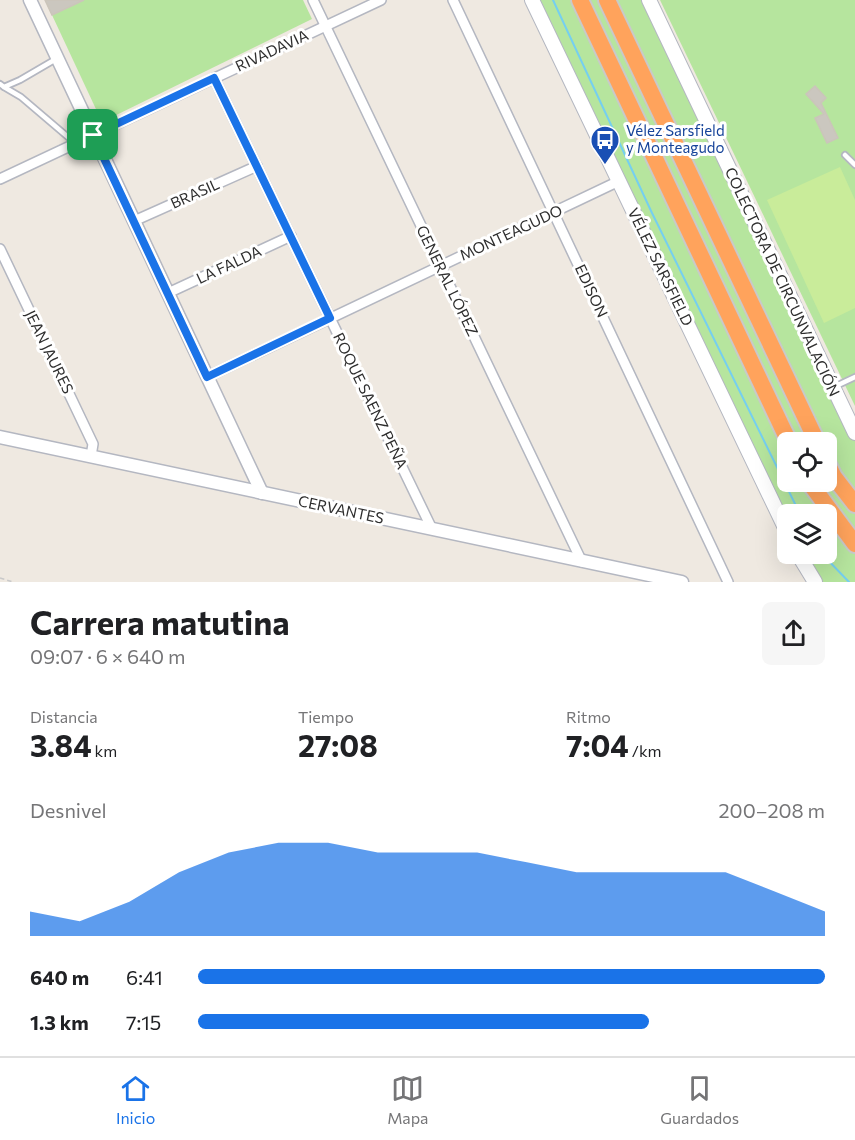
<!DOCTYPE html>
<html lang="es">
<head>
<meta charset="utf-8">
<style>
  body { margin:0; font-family:Commissioner,sans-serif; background:#f6f6f6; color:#202124; height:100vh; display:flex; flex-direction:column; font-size:22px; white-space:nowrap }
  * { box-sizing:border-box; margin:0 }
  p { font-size:20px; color:#757577 }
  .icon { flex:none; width:33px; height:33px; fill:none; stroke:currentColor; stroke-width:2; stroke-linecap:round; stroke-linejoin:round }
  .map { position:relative; height:582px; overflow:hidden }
  .details { display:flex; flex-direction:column; background:#fff; flex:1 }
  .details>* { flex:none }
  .tools { position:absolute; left:777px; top:432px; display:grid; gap:12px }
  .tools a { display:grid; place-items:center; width:60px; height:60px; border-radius:9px; background:#fff; box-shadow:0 6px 24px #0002; font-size:30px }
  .pin { position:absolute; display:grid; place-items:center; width:51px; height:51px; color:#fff; margin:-26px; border-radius:12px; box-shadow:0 3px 9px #0006 }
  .round { display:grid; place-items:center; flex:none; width:63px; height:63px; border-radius:9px; background:#f6f6f6 }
  .summary { display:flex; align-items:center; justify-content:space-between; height:102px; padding:0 30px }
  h1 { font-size:33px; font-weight:700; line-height:45px }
  .stats { display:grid; grid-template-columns:repeat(3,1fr); gap:9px; height:102px; padding:6px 30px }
  .stats div { display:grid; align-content:center }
  .stats b { font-size:30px; font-weight:700 }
  .stats small { font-size:16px; font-weight:400 }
  .stats p { font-size:16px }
  .chart { height:168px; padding:12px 30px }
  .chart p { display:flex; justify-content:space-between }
  .chart svg { width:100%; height:108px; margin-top:6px; fill:#1a73e8; opacity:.7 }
  ul { padding:0 30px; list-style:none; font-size:20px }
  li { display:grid; grid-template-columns:96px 72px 1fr; align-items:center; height:45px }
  li i { height:15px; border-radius:8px; background:#1a73e8 }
  .tabs { display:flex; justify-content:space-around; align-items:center; height:84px; border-top:2px solid #e0e0e0; background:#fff; font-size:16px; color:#757577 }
  .tabs a { display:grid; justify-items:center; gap:3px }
  .tabs .active { color:#1a73e8 }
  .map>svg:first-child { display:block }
</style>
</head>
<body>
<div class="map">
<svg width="855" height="582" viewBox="0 0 855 582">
  <rect width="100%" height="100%" fill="#efe9e1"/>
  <!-- green -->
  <g fill="#b6e59e" fill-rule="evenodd">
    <path d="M84,0H303L312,19L102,122L52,15Z"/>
    <path d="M532,0H649L855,433V582H815L798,554H826V514H788L787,534ZM788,442H826V482H788Z"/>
    <path d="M660,0H855V406Z"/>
  </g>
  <!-- pitch -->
  <path fill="#c9ec9a" d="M840,167L855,200V308L824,323L767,200Z"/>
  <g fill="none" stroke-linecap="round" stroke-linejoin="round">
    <!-- stream -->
    <g stroke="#75cff0" stroke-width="2">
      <path d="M553,0L652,213L800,514"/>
      <path d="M822,554L849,582"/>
    </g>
  </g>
  <!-- building -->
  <g fill="#cbc7bf" stroke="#cbc5ba" stroke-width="1.5">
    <path d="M45,0H84L52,15Z"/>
    <path d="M815,86L826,98L821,103L838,138L827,143L815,118L824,114L806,94Z"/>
  </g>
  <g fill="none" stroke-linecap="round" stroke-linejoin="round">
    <!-- service casing -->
    <g stroke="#b4b7c1" stroke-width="8">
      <g id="service">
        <path d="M0,84L4,87L20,80L56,59"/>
        <path d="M4,87L21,97L75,143"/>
        <path d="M845,155L855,165"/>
        <path d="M836,386L855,377"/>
      </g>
    </g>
    <!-- minor casing -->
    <g stroke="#b4b7c1" stroke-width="12">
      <g id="minor">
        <path d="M313,0L582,562"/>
        <path d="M453,0L728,582"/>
        <path d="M214,78L432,529"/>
        <path d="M0,179L381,0"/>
        <path d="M134,221L257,166"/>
        <path d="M0,249L93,444L91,456"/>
        <path d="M168,293L291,236"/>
        <path d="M207,377L619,181"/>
      </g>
    </g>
    <!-- tertiary casing -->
    <g stroke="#b4b7c1" stroke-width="15">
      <g id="tertiary">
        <path d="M30,0L262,493"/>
        <path d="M0,437L682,582"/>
      </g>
    </g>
    <!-- secondary casing -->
    <g stroke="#b4b7c1" stroke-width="16">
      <g id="secondary">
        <path d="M532,0L788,534"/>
        <path d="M649,0L855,433"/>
        <path d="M798,554L815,582"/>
      </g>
    </g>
    <!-- motorway casing -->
    <g stroke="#c9c9c9" stroke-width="20">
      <g id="motorway">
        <path d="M580,0L789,442"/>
        <path d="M607,0L817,442"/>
        <path d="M826,461L834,477L855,504"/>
        <path d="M809,482L855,544"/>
      </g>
    </g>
    <!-- path -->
    <path stroke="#c9c9c9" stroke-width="1.5" stroke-dasharray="4.5 3" stroke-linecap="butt" d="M0,578L13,582"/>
    <!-- service -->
    <use href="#service" stroke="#fff" stroke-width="4.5"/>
    <!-- minor -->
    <use href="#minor" stroke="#fff" stroke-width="9"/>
    <!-- tertiary -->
    <use href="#tertiary" stroke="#fff" stroke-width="12"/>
    <!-- secondary -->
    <use href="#secondary" stroke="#fff" stroke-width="14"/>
    <!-- motorway -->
    <use href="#motorway" stroke="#ffa35c" stroke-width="16"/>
  </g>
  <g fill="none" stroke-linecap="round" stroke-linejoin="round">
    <!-- route casing -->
    <g stroke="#fff" stroke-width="12">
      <path id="route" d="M214,78L330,318L207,377L93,135Z"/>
    </g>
    <!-- route -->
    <use href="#route" stroke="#1a73e8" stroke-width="8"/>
  </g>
  <!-- icons -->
  <defs>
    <g id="bus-pin" transform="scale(1.5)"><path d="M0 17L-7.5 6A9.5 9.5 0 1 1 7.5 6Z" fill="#1a4fb4" stroke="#fff"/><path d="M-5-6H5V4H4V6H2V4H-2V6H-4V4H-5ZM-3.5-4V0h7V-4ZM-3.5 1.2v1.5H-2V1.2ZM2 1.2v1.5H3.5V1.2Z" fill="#fff"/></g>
  </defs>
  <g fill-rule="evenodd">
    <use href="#bus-pin" x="605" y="140"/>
  </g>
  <g text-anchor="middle" stroke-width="6" stroke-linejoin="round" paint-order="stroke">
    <!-- street labels -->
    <g font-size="15" fill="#2e2e2e" stroke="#fff">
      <text transform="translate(272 51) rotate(-25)" y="5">RIVADAVIA</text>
      <text transform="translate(195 194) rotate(-24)" y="5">BRASIL</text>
      <text transform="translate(511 233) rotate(-25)" y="5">MONTEAGUDO</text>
      <text transform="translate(229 265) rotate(-25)" y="5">LA FALDA</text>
      <text transform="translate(660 267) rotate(64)" y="5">VÉLEZ SARSFIELD</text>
      <text transform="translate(447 281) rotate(64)" y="5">GENERAL LÓPEZ</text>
      <text transform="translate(782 282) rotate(65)" y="5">COLECTORA DE CIRCUNVALACIÓN</text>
      <text transform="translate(591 291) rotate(65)" y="5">EDISON</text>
      <text transform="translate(49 352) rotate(64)" y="5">JEAN JAURES</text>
      <text transform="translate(370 401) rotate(64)" y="5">ROQUE SAENZ PEÑA</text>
      <text transform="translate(341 510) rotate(12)" y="5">CERVANTES</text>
    </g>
    <!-- transit labels -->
    <g font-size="15" fill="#164399" stroke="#fff" text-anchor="start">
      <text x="626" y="136">Vélez Sarsfield<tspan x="626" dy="17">y Monteagudo</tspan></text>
    </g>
  </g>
</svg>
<div class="tools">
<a><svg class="icon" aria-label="locate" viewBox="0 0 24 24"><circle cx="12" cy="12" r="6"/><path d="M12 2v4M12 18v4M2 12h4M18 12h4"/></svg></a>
<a><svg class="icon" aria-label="layers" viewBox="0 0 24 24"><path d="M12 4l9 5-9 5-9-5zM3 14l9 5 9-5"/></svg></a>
</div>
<div class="pin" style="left:93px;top:135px;background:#1e9e55"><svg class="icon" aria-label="arrive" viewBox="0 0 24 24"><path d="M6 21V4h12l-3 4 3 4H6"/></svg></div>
</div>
<section class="details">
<div class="summary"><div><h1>Carrera matutina</h1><p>09:07 · 6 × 640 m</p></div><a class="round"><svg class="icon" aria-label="share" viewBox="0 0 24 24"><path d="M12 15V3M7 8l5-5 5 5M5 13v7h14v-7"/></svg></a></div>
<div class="stats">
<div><p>Distancia</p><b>3.84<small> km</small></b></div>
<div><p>Tiempo</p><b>27:08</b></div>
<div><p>Ritmo</p><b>7:04<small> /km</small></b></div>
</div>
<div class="chart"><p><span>Desnivel</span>200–208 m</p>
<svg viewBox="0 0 160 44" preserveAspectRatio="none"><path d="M0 44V34L10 38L20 30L30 18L40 10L50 6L60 6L70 10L80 10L90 10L100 14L110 18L120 18L130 18L140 18L150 26L160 34V44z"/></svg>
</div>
<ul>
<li><b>640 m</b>6:41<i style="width:100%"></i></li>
<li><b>1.3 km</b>7:15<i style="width:72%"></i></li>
</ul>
</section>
<nav class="tabs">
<a class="active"><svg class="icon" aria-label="home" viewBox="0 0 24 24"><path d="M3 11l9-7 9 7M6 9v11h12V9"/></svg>Inicio</a>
<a><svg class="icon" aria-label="map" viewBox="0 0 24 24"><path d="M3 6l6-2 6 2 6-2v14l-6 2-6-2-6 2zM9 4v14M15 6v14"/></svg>Mapa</a>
<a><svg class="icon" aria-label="saved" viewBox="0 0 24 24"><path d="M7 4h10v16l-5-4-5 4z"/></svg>Guardados</a>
</nav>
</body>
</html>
